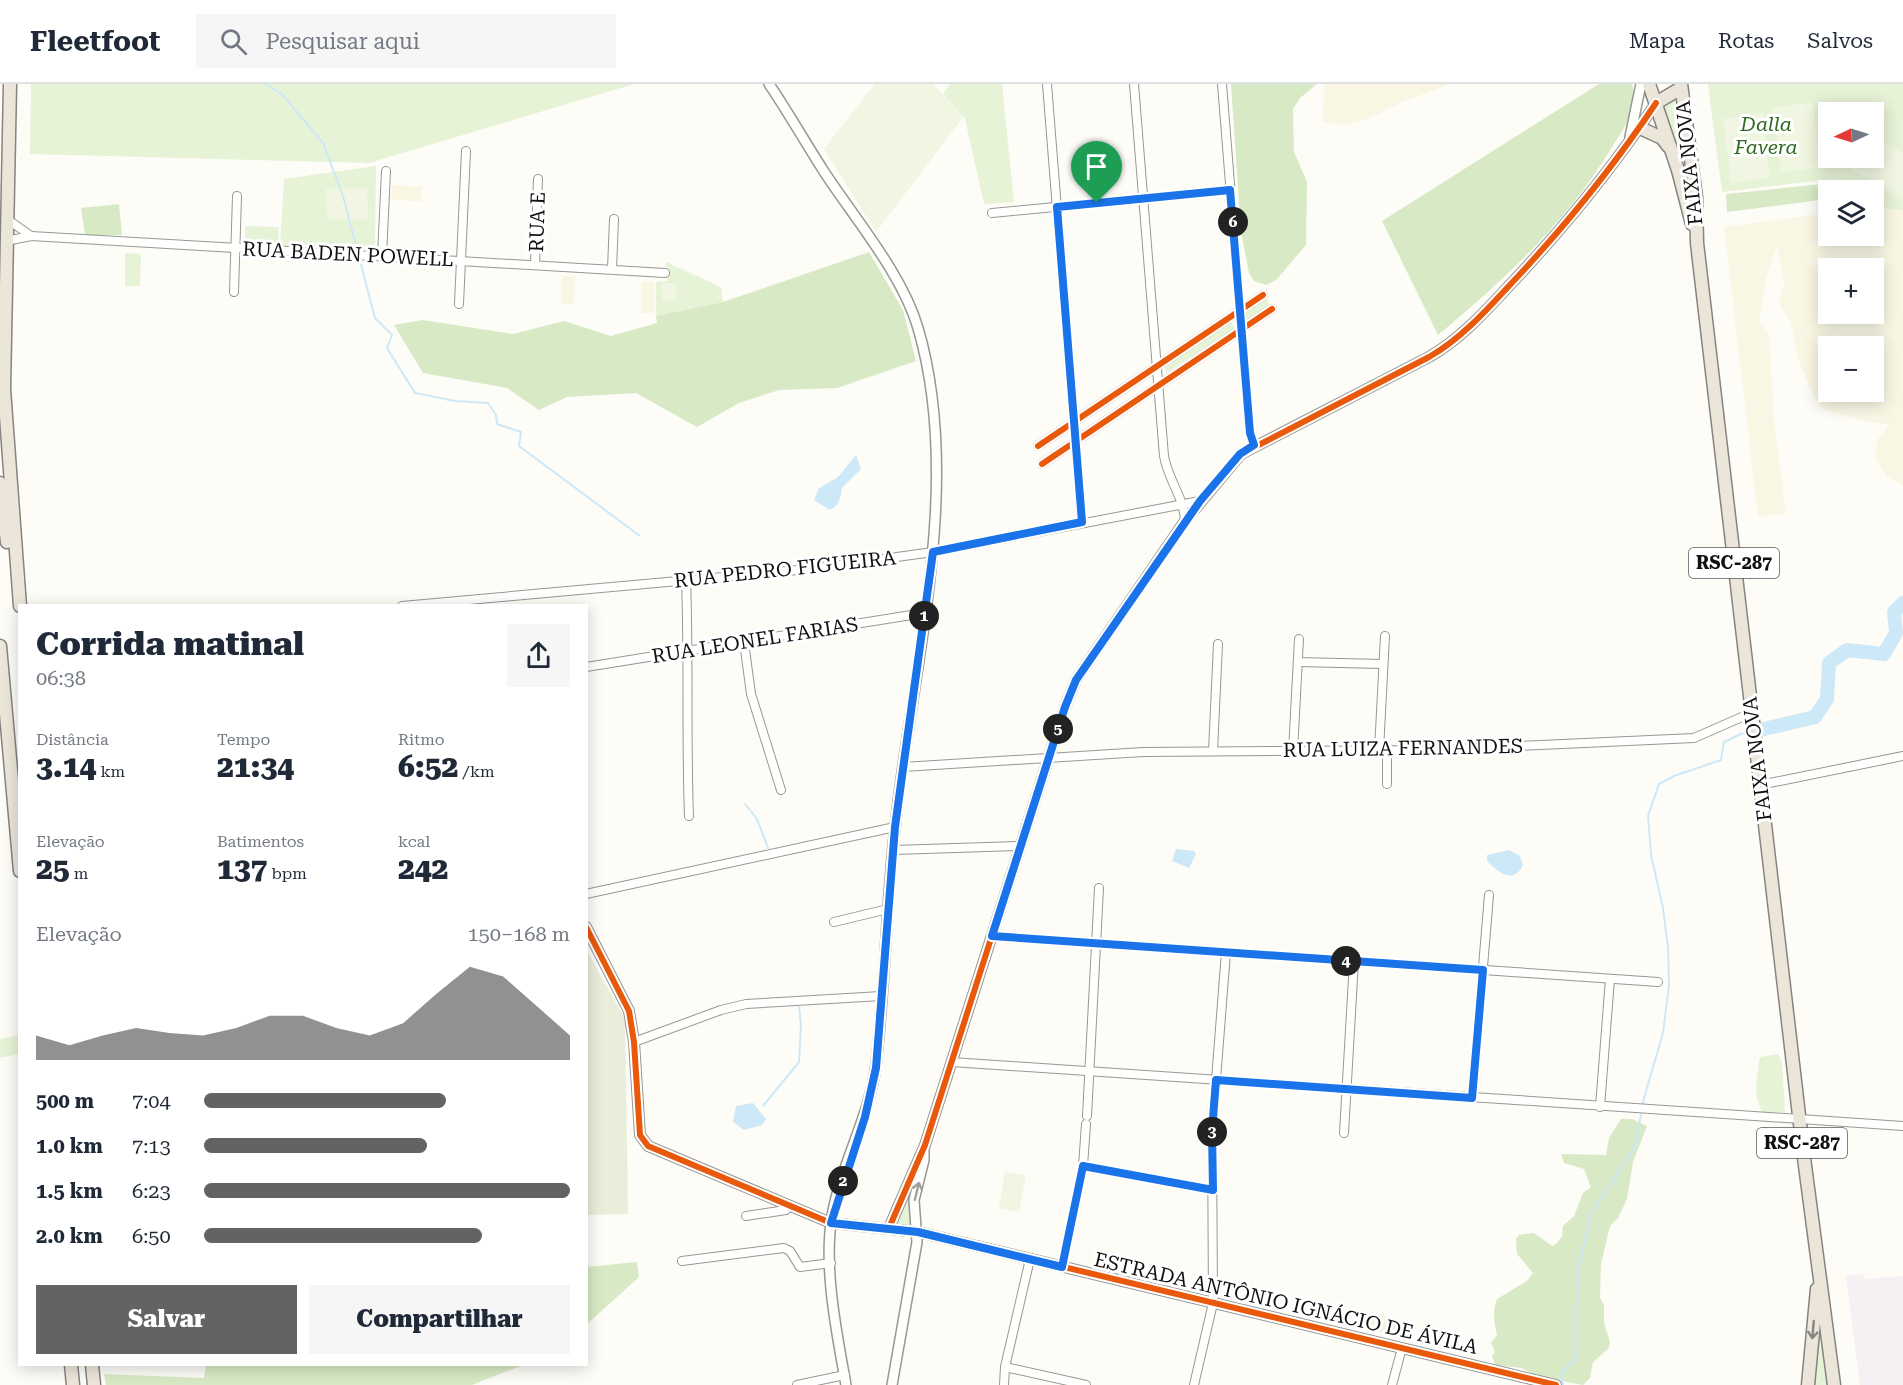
<!DOCTYPE html>
<html lang="pt">
<head>
<meta charset="utf-8">
<style>
  body { margin:0; font-family:"Roboto Serif",serif; background:#f6f6f7; color:#1f2937; height:100vh; display:flex; flex-direction:column; font-size:22px; white-space:nowrap }
  * { box-sizing:border-box; margin:0 }
  p { font-size:20px; color:#747a83 }
  .icon { flex:none; width:33px; height:33px; fill:none; stroke:currentColor; stroke-width:2; stroke-linecap:round; stroke-linejoin:round }
  .map { position:relative; flex:1; overflow:hidden }
  .side { position:absolute; left:18px; top:520px; width:570px; height:762px; display:flex; flex-direction:column; background:#fff; border-radius:0px; box-shadow:0 3px 15px #0003 }
  .side>* { flex:none }
  .needle { width:39px; rotate:266deg }
  .buttons { position:absolute; left:1818px; top:18px; display:grid; gap:12px }
  .buttons a { display:grid; place-items:center; width:66px; height:66px; border-radius:0px; background:#fff; box-shadow:0 3px 15px #0003; font-size:30px }
  .pin { position:absolute; display:grid; place-items:center; width:51px; height:51px; color:#fff; margin:-62px -26px; border-radius:50% 50% 50% 0; rotate:-45deg; box-shadow:0 0 6px #0007 }
  .pin .icon { rotate:45deg }
  .km { position:absolute; width:30px; height:30px; margin:-15px; border-radius:50%; background:#222; color:#fff; font-size:16px; line-height:30px; text-align:center }
  .round { display:grid; place-items:center; flex:none; width:63px; height:63px; border-radius:0px; background:#f6f6f7 }
  .summary { display:flex; align-items:center; justify-content:space-between; height:102px; padding:0 18px }
  h1 { font-size:33px; font-weight:800; line-height:45px }
  .stats { display:grid; grid-template-columns:repeat(3,1fr); gap:9px; height:102px; padding:6px 18px }
  .stats div { display:grid; align-content:center }
  .stats b { font-size:30px; font-weight:800 }
  .stats small { font-size:16px; font-weight:400 }
  .stats p { font-size:16px }
  .chart { height:168px; padding:12px 18px }
  .chart p { display:flex; justify-content:space-between }
  .chart svg { width:100%; height:108px; margin-top:6px; fill:#646362; opacity:.7 }
  .cta { display:flex; gap:12px; margin-top:auto; padding:12px 18px }
  .cta a { flex:1; height:69px; border-radius:0px; background:#646362; color:#fff; font-size:24px; font-weight:800; line-height:69px; text-align:center }
  .cta a+a { background:#f6f6f7; color:#1f2937 }
  ul { padding:0 18px; list-style:none; font-size:20px }
  li { display:grid; grid-template-columns:96px 72px 1fr; align-items:center; height:45px }
  li i { height:15px; border-radius:8px; background:#646362 }
  header { display:flex; align-items:center; gap:36px; box-sizing:border-box; height:84px; padding:0 30px; background:#fff; border-bottom:2px solid #e0e1e3 }
  header strong { font-size:28px }
  nav { display:flex; gap:33px; margin-inline-start:auto; font-size:21px }
  .search { width:420px; height:54px; background:#f6f6f7; display:flex; align-items:center; gap:15px; box-sizing:border-box; padding:0 21px; border-radius:0px; color:#747a83; font-size:22px }
  .map>svg:first-child { display:block }
</style>
</head>
<body>
<header>
<strong>Fleetfoot</strong>
<div class="search"><svg class="icon" aria-label="search" viewBox="0 0 24 24"><circle cx="10" cy="10" r="6"/><path d="M15 15l6 6"/></svg>Pesquisar aqui</div>
<nav><a>Mapa</a><a>Rotas</a><a>Salvos</a></nav>
</header>
<div class="map">
<svg width="1903" height="1301" viewBox="0 0 1903 1301">
  <rect width="100%" height="100%" fill="#fdfcf7"/>
  <!-- industrial -->
  <path fill="#f5f0f3" d="M1863,1190L1864,1195L1903,1192V1301H1860L1846,1191Z"/>
  <!-- farmland -->
  <g fill="#f9f7e4" fill-rule="evenodd">
    <path d="M1325,0H1452L1407,16L1370,34L1343,41L1322,38Z"/>
    <path d="M392,101L422,103L421,118L391,115Z"/>
    <path d="M1874,124L1903,126V401L1887,392L1875,373L1877,356L1890,341L1858,336L1821,324L1810,304L1797,272L1791,239L1779,220L1784,199L1777,162L1766,194L1759,238L1769,249L1774,336L1786,430L1758,432L1724,143L1828,129V152H1874ZM1828,184H1874V230H1828ZM1828,262H1874V308H1828Z"/>
    <path d="M562,192H575L574,220H561Z"/>
    <path d="M642,197L655,198L654,229H641Z"/>
  </g>
  <!-- green -->
  <g fill="#e7f3d7" fill-rule="evenodd">
    <path d="M31,0H634L369,79L30,70Z"/>
    <path d="M950,0H1002L1014,118L984,120L965,35L943,10Z"/>
    <path d="M1708,0H1903V126L1874,124V106H1846L1833,95L1722,108ZM1828,28H1874V74H1828Z"/>
    <path d="M1675,16L1684,88L1663,21Z"/>
    <path d="M376,82L375,166L280,164L284,95Z"/>
    <path d="M245,142L279,143L278,161L245,160Z"/>
    <path d="M125,169L141,170L140,202H125Z"/>
    <path d="M666,178L721,203L723,218L656,232V198L667,197Z"/>
    <path d="M1266,212L1270,222L1250,237H1246L1244,229Z"/>
    <path d="M1228,238L1232,239L1234,245L1166,289L1164,282Z"/>
    <path d="M19,951V970L0,974V955Z"/>
    <path d="M1778,970L1782,979L1785,1028L1763,1029C1752,1013 1757,992 1760,973Z"/>
    <path d="M917,1083L914,1142L896,1141L895,1138Z"/>
    <path d="M1818,1220L1828,1301H1812Z"/>
  </g>
  <!-- forest -->
  <g fill="#d8eac5">
    <path d="M1231,0H1317L1300,14L1293,25L1294,68L1307,98L1306,161L1276,196L1266,201L1254,197L1249,189L1241,148Z"/>
    <path d="M1599,0H1632C1633,5 1636,13 1635,18C1632,34 1620,50 1612,63C1567,138 1504,196 1438,251L1382,137Z"/>
    <path d="M1832,99L1833,106H1828V115L1727,128L1726,110Z"/>
    <path d="M119,120L122,151L89,152L85,150L81,124Z"/>
    <path d="M869,168L903,226L916,277L837,304L779,306L739,319L697,343L636,309L567,313L539,326L507,304L423,289L394,241L423,236L513,250L564,237L611,252L657,239L656,232L723,218Z"/>
    <path d="M1621,1035H1632L1647,1042L1633,1078L1627,1115L1618,1134L1610,1142L1601,1180L1600,1214L1604,1221V1239L1610,1258L1609,1264L1593,1278L1590,1294L1583,1301L1540,1293L1521,1284L1495,1281L1492,1272L1495,1268L1491,1259L1497,1251C1494,1238 1492,1228 1497,1215L1527,1197L1533,1189L1517,1170L1516,1155L1519,1151L1534,1149L1552,1162L1556,1160L1562,1152L1563,1142L1574,1132L1583,1109L1591,1103L1584,1085L1564,1079L1561,1070L1606,1071L1609,1054Z"/>
    <path d="M637,1178L639,1193L587,1240V1183Z"/>
    <path d="M206,1281H523L472,1301H106L104,1290L204,1294Z"/>
  </g>
  <!-- cemetery -->
  <path fill="#e9eedb" d="M586,865L625,935L628,1130L587,1131Z"/>
  <!-- pitch -->
  <g fill="#f0f6e1">
    <path d="M875,0H933L963,33L876,148L824,65Z"/>
    <path d="M1813,18L1820,83L1781,88L1773,24Z"/>
    <path d="M1763,29L1770,94L1731,99L1723,35Z"/>
    <path d="M1874,52L1903,69V115L1849,84L1855,74H1874Z"/>
    <path d="M367,104L368,135L327,136L326,105Z"/>
    <path d="M662,199H676L677,216L662,217Z"/>
    <path d="M1005,1088L1026,1091L1019,1128L999,1124Z"/>
    <path d="M1363,1226L1398,1235L1394,1252L1359,1243Z"/>
  </g>
  <!-- water -->
  <g fill="#cde8f7">
    <path d="M856,371L861,385L842,404C841,413 839,422 830,426L814,416L819,404L838,393Z"/>
    <path d="M1176,765L1194,767L1196,770L1189,784L1172,777Z"/>
    <path d="M1509,766L1520,772L1523,781C1513,801 1499,789 1487,777V771Z"/>
    <path d="M753,1019L766,1035L762,1041L744,1046L733,1038L736,1022Z"/>
  </g>
  <g fill="none" stroke-linecap="round" stroke-linejoin="round">
    <!-- stream -->
    <g stroke="#cde8f7" stroke-width="2">
      <path d="M265,0L282,10L323,59L343,112L375,234L392,251L387,264L415,309L455,317L488,319L496,331L497,340L521,348L519,362L640,452"/>
      <path d="M745,720L757,735L768,764"/>
      <path d="M763,1022L799,978L801,940L799,923"/>
      <path d="M1563,1301L1561,1289L1576,1274L1578,1185L1591,1130L1635,1063L1644,1014L1663,949L1669,901L1668,863L1663,824L1651,771L1648,732L1659,700L1674,692L1721,676L1724,658L1743,649"/>
    </g>
    <!-- river -->
    <path stroke="#cde8f7" stroke-width="14" d="M1764,645L1815,633L1827,615L1829,579L1847,566L1884,570L1896,549L1894,528L1903,519"/>
    <!-- minor casing -->
    <g stroke="#979795" stroke-width="10">
      <g id="minor">
        <path d="M1047,0L1082,438"/>
        <path d="M1134,0L1164,372C1168,396 1184,413 1185,437"/>
        <path d="M1222,0L1250,349L1254,361"/>
        <path d="M992,129L1230,106"/>
        <path d="M7,135L31,152"/>
        <path d="M6,157L31,152L665,189"/>
        <path d="M382,172L386,87"/>
        <path d="M535,181L538,95"/>
        <path d="M612,185L614,135"/>
        <path d="M234,208L237,112"/>
        <path d="M459,220L466,67"/>
        <path d="M1038,362L1263,211"/>
        <path d="M1042,380L1272,225"/>
        <path d="M686,496C689,575 686,653 689,732"/>
        <path d="M402,522L810,485L933,468L1200,417"/>
        <path d="M744,558L751,610L781,706"/>
        <path d="M1298,578L1383,580"/>
        <path d="M586,583L924,529"/>
        <path d="M1379,666L1385,552"/>
        <path d="M1213,667L1218,560"/>
        <path d="M1293,667L1299,555"/>
        <path d="M903,683L1143,668L1430,666L1694,654L1751,629"/>
        <path d="M1387,700V666"/>
        <path d="M1760,701L1903,672"/>
        <path d="M893,766L1021,762"/>
        <path d="M586,810L895,743"/>
        <path d="M834,838L888,825"/>
        <path d="M992,852L1658,898"/>
        <path d="M634,958L721,926L746,920L881,912"/>
        <path d="M952,978L1903,1042"/>
        <path d="M1472,1014L1489,811"/>
        <path d="M1600,1023L1610,895"/>
        <path d="M1087,1032L1099,804"/>
        <path d="M1344,1049L1354,877"/>
        <path d="M1083,1082L1213,1106"/>
        <path d="M746,1132L786,1126L790,1122"/>
        <path d="M682,1177L784,1164L790,1167L800,1183L831,1179"/>
        <path d="M1062,1183L1083,1082L1086,1040"/>
        <path d="M1005,1283L1086,1301"/>
        <path d="M797,1301L845,1291"/>
        <path d="M1004,1301L1005,1283L1030,1175"/>
        <path d="M1194,1301L1213,1219L1212,1047L1226,868"/>
        <path d="M1392,1301L1402,1264"/>
      </g>
    </g>
    <!-- tertiary casing -->
    <g stroke="#979795" stroke-width="12">
      <g id="tertiary">
        <path d="M769,0C788,28 805,58 823,86C854,134 902,189 918,244C964,401 912,584 895,744C886,823 885,903 876,981C869,1034 841,1080 832,1132C823,1183 837,1250 846,1301"/>
        <path d="M1630,53L1641,0"/>
        <path d="M586,843L629,927L634,958L640,1051L648,1062L831,1139L918,1148L1556,1301"/>
        <path d="M889,1144L925,1061L1065,623L1076,596L1185,437L1241,370L1429,273C1459,256 1484,229 1507,204C1562,146 1612,85 1656,19"/>
        <path d="M892,1301L917,1158L914,1116L924,1076V1065"/>
      </g>
    </g>
    <!-- trunk casing -->
    <g stroke="#858482" stroke-width="15">
      <g id="trunk">
        <path d="M10,0L4,305L20,522"/>
        <path d="M1649,0L1678,86L1692,140"/>
        <path d="M1681,0L1696,113L1697,159L1804,1074L1834,1301"/>
        <path d="M1656,19L1681,4"/>
        <path d="M1640,44L1662,54L1668,62"/>
        <path d="M0,399L7,458"/>
        <path d="M0,562L20,787"/>
        <path d="M71,1281L73,1301"/>
        <path d="M92,1281L94,1301"/>
        <path d="M1808,1301L1817,1205"/>
      </g>
    </g>
    <!-- minor -->
    <use href="#minor" stroke="#fffffe" stroke-width="8"/>
    <!-- tertiary -->
    <use href="#tertiary" stroke="#fffffe" stroke-width="9"/>
    <!-- trunk -->
    <use href="#trunk" stroke="#ece5da" stroke-width="12"/>
    <!-- cycleway casing -->
    <g stroke="#fff" stroke-width="10">
      <g id="cycleway">
        <path d="M1038,362L1263,211"/>
        <path d="M1042,380L1272,225"/>
        <path d="M586,843L629,927L634,958L640,1051L648,1062L831,1139L918,1148L1556,1301"/>
        <path d="M889,1144L925,1061L1065,623L1076,596L1185,437L1241,370L1429,273C1459,256 1484,229 1507,204C1562,146 1612,85 1656,19"/>
      </g>
    </g>
    <!-- cycleway -->
    <use href="#cycleway" stroke="#e8590c" stroke-width="6"/>
  </g>
  <!-- one-way arrows -->
  <defs><path id="oneway-shaft" d="M-6 0H5M1.5-3L5.5 0L1.5 3" fill="none" stroke-width="1.6" stroke-linecap="round" stroke-linejoin="round" transform="scale(1.5)"/></defs>
  <use stroke="#a0a09f" href="#oneway-shaft" transform="translate(917 1107) rotate(-76)"/>
  <use stroke="#898680" href="#oneway-shaft" transform="translate(1813 1246) rotate(95)"/>
  <g fill="none" stroke-linecap="round" stroke-linejoin="round">
    <!-- route casing -->
    <g stroke="#fff" stroke-width="12">
      <path id="route" d="M1230,106L1250,349L1254,361L1240,370L1200,417L1076,596L1065,623L992,852L1483,886L1472,1014L1216,996L1212,1047L1213,1106L1083,1082L1062,1183L918,1148L831,1139L865,1033L876,984L895,743L933,468L1082,438L1057,123Z"/>
    </g>
    <!-- route -->
    <use href="#route" stroke="#1a73e8" stroke-width="8"/>
  </g>
  <g text-anchor="middle" stroke-width="6" stroke-linejoin="round" paint-order="stroke">
    <!-- shield labels -->
    <g fill="#fff" stroke="#585858" stroke-width="1.5">
      <rect x="1689" y="464" width="90" height="30" rx="4.5"/>
      <rect x="1757" y="1044" width="90" height="30" rx="4.5"/>
    </g>
    <g font-size="18" font-weight="bold" fill="#111">
      <text x="1734" y="485">RSC-287</text>
      <text x="1802" y="1065">RSC-287</text>
    </g>
    <!-- park labels -->
    <g font-size="20" font-style="italic" fill="#2f6b1f" stroke="#fff">
      <text x="1766" y="47">Dalla<tspan x="1766" dy="23">Favera</tspan></text>
    </g>
    <!-- street labels -->
    <g font-size="20" fill="#111" stroke="#fff">
      <text transform="translate(1689 79) rotate(-96)" y="7">FAIXA NOVA</text>
      <text transform="translate(537 138) rotate(-88)" y="7">RUA E</text>
      <text transform="translate(348 170) rotate(3)" y="7">RUA BADEN POWELL</text>
      <text transform="translate(785 485) rotate(-6)" y="7">RUA PEDRO FIGUEIRA</text>
      <text transform="translate(755 556) rotate(-9)" y="7">RUA LEONEL FARIAS</text>
      <text transform="translate(1403 664) rotate(-1)" y="7">RUA LUIZA FERNANDES</text>
      <text transform="translate(1757 675) rotate(-97)" y="7">FAIXA NOVA</text>
      <text transform="translate(1286 1219) rotate(13)" y="7">ESTRADA ANTÔNIO IGNÁCIO DE ÁVILA</text>
    </g>
  </g>
</svg>
<div class="buttons">
<a><svg class="needle" viewBox="-14 -14 28 28"><path d="M0-13l5 13h-10z" fill="#e53935"/><path d="M0 13l5-13h-10z" fill="#747a83"/></svg></a>
<a><svg class="icon" aria-label="layers" viewBox="0 0 24 24"><path d="M12 4l9 5-9 5-9-5zM3 14l9 5 9-5"/></svg></a>
<a>+</a>
<a>−</a>
</div>
<div class="pin" style="left:1097px;top:119px;background:#1e9e55"><svg class="icon" aria-label="arrive" viewBox="0 0 24 24"><path d="M6 21V4h12l-3 4 3 4H6"/></svg></div>
<b class="km" style="left:924px;top:532px">1</b>
<b class="km" style="left:843px;top:1097px">2</b>
<b class="km" style="left:1212px;top:1048px">3</b>
<b class="km" style="left:1346px;top:877px">4</b>
<b class="km" style="left:1058px;top:645px">5</b>
<b class="km" style="left:1233px;top:138px">6</b>
<section class="side">
<div class="summary"><div><h1>Corrida matinal</h1><p>06:38</p></div><a class="round"><svg class="icon" aria-label="share" viewBox="0 0 24 24"><path d="M12 15V3M7 8l5-5 5 5M5 13v7h14v-7"/></svg></a></div>
<div class="stats">
<div><p>Distância</p><b>3.14<small> km</small></b></div>
<div><p>Tempo</p><b>21:34</b></div>
<div><p>Ritmo</p><b>6:52<small> /km</small></b></div>
</div>
<div class="stats">
<div><p>Elevação</p><b>25<small> m</small></b></div>
<div><p>Batimentos</p><b>137<small> bpm</small></b></div>
<div><p>kcal</p><b>242</b></div>
</div>
<div class="chart"><p><span>Elevação</span>150–168 m</p>
<svg viewBox="0 0 160 44" preserveAspectRatio="none"><path d="M0 44V34L10 38L20 34L30 31L40 33L50 34L60 31L70 26L80 26L90 31L100 34L110 29L120 17L130 6L140 10L150 22L160 34V44z"/></svg>
</div>
<ul>
<li><b>500 m</b>7:04<i style="width:66%"></i></li>
<li><b>1.0 km</b>7:13<i style="width:61%"></i></li>
<li><b>1.5 km</b>6:23<i style="width:100%"></i></li>
<li><b>2.0 km</b>6:50<i style="width:76%"></i></li>
</ul>
<div class="cta"><a>Salvar</a><a>Compartilhar</a></div>
</section>
</div>
</body>
</html>
